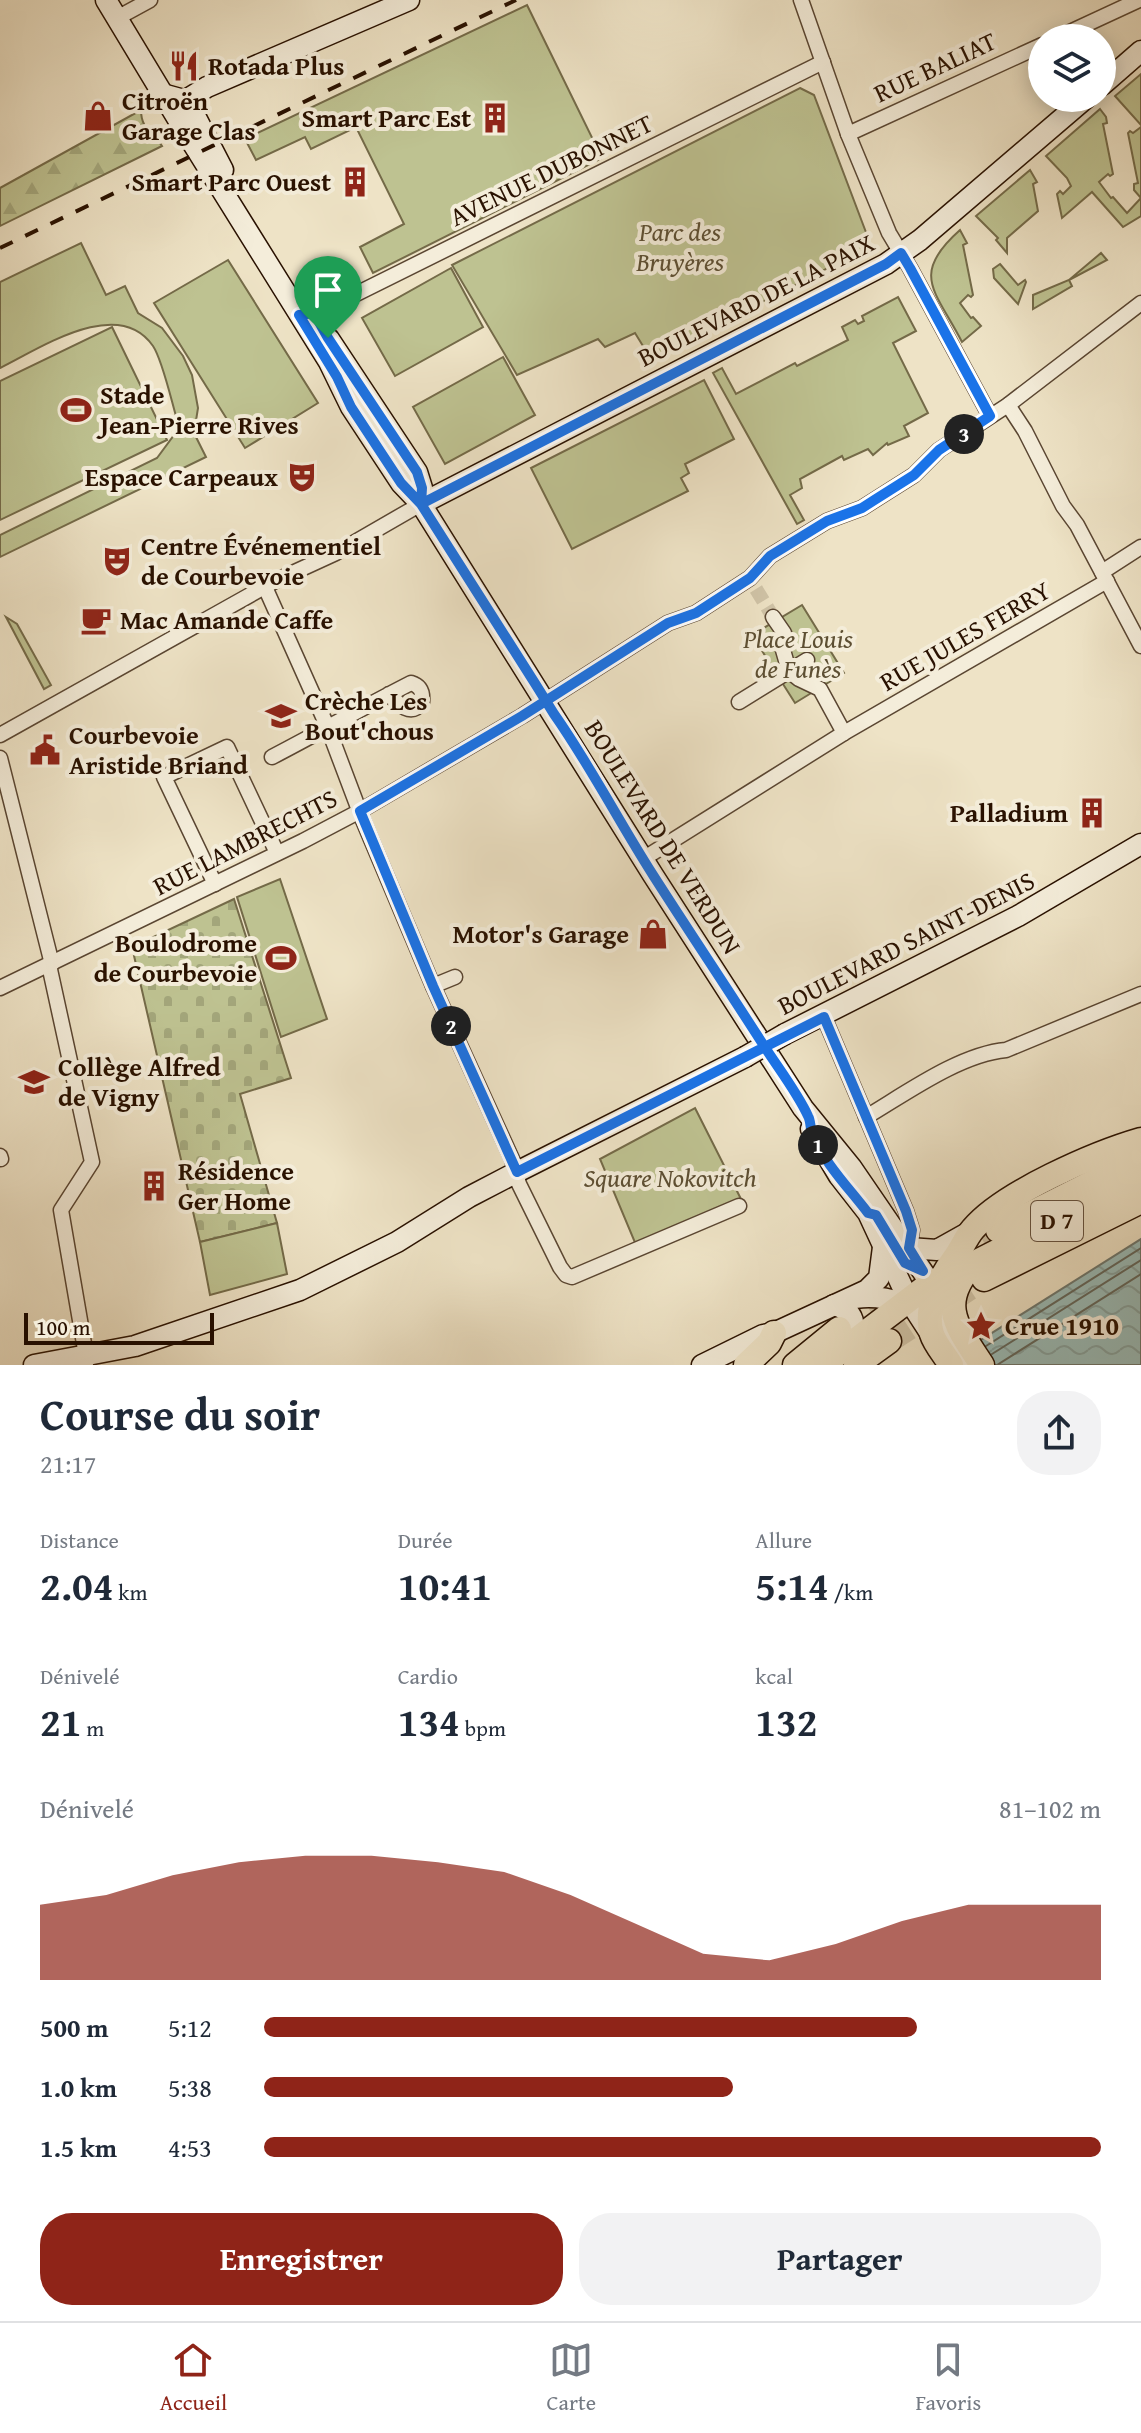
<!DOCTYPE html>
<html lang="fr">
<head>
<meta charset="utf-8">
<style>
  body { margin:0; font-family:"Gentium Book Plus",serif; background:#f2f2f3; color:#1f2937; height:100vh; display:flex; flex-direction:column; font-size:30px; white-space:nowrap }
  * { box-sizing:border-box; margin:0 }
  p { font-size:26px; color:#747a83 }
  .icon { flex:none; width:44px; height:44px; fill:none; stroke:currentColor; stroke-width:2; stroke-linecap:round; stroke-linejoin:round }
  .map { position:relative; height:1365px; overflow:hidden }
  .sheet { display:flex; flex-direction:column; background:#fff; flex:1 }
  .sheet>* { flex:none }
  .tools { position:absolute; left:1028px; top:24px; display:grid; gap:16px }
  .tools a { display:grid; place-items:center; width:88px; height:88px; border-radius:50%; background:#fff; box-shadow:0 4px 20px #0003; font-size:40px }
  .scale { position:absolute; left:24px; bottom:20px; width:190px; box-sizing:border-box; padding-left:8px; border:4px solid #291100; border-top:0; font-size:22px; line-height:28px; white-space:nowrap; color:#291100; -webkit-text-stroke:6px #f4edda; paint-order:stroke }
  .pin { position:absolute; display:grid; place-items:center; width:68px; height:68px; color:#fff; margin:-82px -34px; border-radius:50% 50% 50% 0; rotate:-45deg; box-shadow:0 0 8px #0007 }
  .pin .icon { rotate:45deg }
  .km { position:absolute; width:40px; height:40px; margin:-20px; border-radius:50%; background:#222; color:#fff; font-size:22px; line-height:40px; text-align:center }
  .round { display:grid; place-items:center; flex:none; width:84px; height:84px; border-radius:32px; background:#f2f2f3 }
  .summary { display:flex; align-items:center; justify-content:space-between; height:136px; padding:0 40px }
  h1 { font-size:44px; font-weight:700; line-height:60px }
  .metrics { display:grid; grid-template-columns:repeat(3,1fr); gap:12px; height:136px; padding:8px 40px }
  .metrics div { display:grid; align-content:center }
  .metrics b { font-size:40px; font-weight:700 }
  .metrics small { font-size:22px; font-weight:400 }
  .metrics p { font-size:22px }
  .chart { height:224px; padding:16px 40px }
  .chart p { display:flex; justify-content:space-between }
  .chart svg { width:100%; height:144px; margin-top:8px; fill:#8f2418; opacity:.7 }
  .primary-button { display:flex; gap:16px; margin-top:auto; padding:16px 40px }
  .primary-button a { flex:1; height:92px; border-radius:32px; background:#8f2418; color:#fff; font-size:32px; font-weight:700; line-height:92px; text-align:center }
  .primary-button a+a { background:#f2f2f3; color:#1f2937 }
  ul { padding:0 40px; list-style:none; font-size:26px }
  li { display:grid; grid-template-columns:128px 96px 1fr; align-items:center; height:60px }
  li i { height:20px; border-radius:10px; background:#8f2418 }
  .tab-bar { display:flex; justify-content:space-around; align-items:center; height:112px; border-top:2px solid #e0e1e3; background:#fff; font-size:22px; color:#747a83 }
  .tab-bar a { display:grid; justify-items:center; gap:4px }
  .tab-bar .selected { color:#8f2418 }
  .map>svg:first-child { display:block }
</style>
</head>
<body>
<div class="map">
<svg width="1141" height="1365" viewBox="0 0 1141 1365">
  <defs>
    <pattern id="forest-firs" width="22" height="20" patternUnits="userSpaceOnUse" patternTransform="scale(2)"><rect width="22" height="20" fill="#bec291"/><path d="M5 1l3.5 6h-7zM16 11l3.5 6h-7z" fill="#a3a67b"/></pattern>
    <pattern id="cemetery-stones" width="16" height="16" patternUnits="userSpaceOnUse" patternTransform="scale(2)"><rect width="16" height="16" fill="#bec291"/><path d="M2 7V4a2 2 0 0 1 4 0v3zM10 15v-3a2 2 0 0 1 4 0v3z" fill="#a3a67b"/></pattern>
    <pattern id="water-waves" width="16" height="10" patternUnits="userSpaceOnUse" patternTransform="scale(2)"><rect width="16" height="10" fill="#9abdba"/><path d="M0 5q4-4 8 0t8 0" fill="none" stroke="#85a19e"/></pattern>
  </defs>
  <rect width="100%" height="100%" fill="#eee3c6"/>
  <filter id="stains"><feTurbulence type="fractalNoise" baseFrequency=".0025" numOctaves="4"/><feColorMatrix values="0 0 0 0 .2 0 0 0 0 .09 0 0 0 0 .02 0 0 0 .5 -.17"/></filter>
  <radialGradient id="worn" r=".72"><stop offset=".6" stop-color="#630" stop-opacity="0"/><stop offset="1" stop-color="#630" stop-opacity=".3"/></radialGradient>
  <!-- forest -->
  <path fill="url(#forest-firs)" stroke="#746a48" stroke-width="2" d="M141,110C141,129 152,131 162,146L0,226V188Z"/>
  <!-- cemetery -->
  <path fill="url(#cemetery-stones)" stroke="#746a48" stroke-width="2" d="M234,899L291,1078L240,1094L277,1223L200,1242L132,947Z"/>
  <!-- green -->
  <g fill="#bec291" stroke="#746a48" stroke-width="2">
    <path d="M527,5L602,158L373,273L360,247L404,224L356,127L311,149L305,137L256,160L245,139Z"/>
    <path d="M1141,74V125L1115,96Z"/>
    <path d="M800,88L814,95L867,235L863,250L651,359L635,333L605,347L598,339L517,375L452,265Z"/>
    <path d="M1100,109L1106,117L1107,123L1103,124L1113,174L1110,176L1108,174L1099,182L1111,198L1113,197L1127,213L1141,198L1134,190V184L1138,183L1128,133L1130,131L1133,133L1141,127V216L1123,227L1092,192L1062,218L1057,194L1060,191L1063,194L1071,186L1067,178L1046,156Z"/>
    <path d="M1030,170L1037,182L1033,184L1038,211L1007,238V253L996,240L998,238L976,216Z"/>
    <path d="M960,230L967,243L963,245L973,295L971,297L968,295L960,303L971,318L973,317L981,326L962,342C936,291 909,275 960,230Z"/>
    <path d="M81,243L106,295L125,286L138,313L162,328L183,356L192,375L198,408L194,433L206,457L0,557V535L157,458L174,435L178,423C172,404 163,361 153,346C118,295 39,349 0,368V282Z"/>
    <path d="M1101,253L1107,260L1069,280L1072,286L1033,309V295L1069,280Z"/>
    <path d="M228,260L318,403L245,448L154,303Z"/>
    <path d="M1000,264L1018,285L1025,280L1026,282L1018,304L994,278L993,269Z"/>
    <path d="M451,268L483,327L395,376L362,318Z"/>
    <path d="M898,297L916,331L893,343L928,413L904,426L909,436L888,445L887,443L873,455L868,449L844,460L842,456L800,479L802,488L790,495L804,520L797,524L713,373L722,368L736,394L795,363L797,366L848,340L842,327L855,320L858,324L864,321L862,316Z"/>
    <path d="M112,327L167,440L0,520V381Z"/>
    <path d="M503,357L535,415L445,464L413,407Z"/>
    <path d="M704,380L734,439L685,464L689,473L681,478L688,491L572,549L531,468Z"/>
    <path d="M802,605L844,673L795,703L752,635Z"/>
    <path d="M6,617L17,624L51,685L44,689Z"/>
    <path d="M280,879L327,1019L281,1037L237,897Z"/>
    <path d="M695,1108L742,1201L636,1245L600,1159Z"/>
    <path d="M277,1223L287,1274L210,1295L200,1242Z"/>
  </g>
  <!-- water -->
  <path fill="url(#water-waves)" stroke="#6d7870" stroke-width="2" d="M1141,1239V1365H941Z"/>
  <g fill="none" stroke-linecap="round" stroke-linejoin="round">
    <!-- shore -->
    <g stroke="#62675d" stroke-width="2">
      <path d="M986,1346L1141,1248"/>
      <path d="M992,1354L1141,1260"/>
      <path d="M997,1365L1141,1274"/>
    </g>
    <!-- street-tunnel -->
    <path stroke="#d0c4a8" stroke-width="14" stroke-dasharray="14 7" stroke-linecap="butt" d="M756,589L773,617"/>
    <!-- primary-tunnel -->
    <g stroke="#d0c4a8" stroke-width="24" stroke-dasharray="24 12" stroke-linecap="butt">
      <path d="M952,1259L998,1230"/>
      <path d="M839,1329L900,1291"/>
      <path d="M889,1341L984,1279"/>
    </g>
    <!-- street casing -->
    <g stroke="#5a4632" stroke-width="17">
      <g id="street">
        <path d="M801,0L848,134L889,233L910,268L990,416"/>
        <path d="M117,18L150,0"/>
        <path d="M1057,38L1139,0"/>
        <path d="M848,134L1042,45"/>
        <path d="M299,315L326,309L823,62"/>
        <path d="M1008,405L1025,431L1063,506L1077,525L1141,646"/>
        <path d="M1102,572L1141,547"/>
        <path d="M265,587L328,728L362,818L433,986L512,1159L519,1184L560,1267L566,1275L572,1277L739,1206"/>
        <path d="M773,617L784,633L783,650L789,671L799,679L820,689L844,733"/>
        <path d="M739,702L807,660"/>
        <path d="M0,735L275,581L336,553L421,504"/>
        <path d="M272,757C318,733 364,707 411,683C421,686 423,692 422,702C411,717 399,705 389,694"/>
        <path d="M0,758L52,964"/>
        <path d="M643,859L844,733L1107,581"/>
        <path d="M215,884L164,777L227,747L277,853"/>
        <path d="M49,965L92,1162L61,1210L87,1361"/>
        <path d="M433,986L455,977"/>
        <path d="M0,988L303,841L360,811L522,716L668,623L696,613L750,578L770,556L827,521L862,508L914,475L939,450L1008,405L1141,303"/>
        <path d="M824,1017L906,1211L912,1230L909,1248"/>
        <path d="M866,1117C905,1094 960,1054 1006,1050L1141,994"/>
        <path d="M0,1156L1,1159"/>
      </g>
    </g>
    <!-- secondary casing -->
    <g stroke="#291100" stroke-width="23">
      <g id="secondary">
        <path d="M106,0L182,126L329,362L351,407L401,483L421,504L653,875L803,1108L851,1167L938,1294"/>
        <path d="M1102,85L1141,51"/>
        <path d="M162,94L184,100L190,106L223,170"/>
        <path d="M173,108L207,87L409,0"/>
        <path d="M329,339L417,472L422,488L421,504"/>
        <path d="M421,504L886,264L920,240L1086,98"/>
        <path d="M785,1034L1018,916L1141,844"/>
        <path d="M811,1129L839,1176L868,1213L908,1299L932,1336"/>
        <path d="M909,1248L937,1250L971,1231"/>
        <path d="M856,1298C884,1293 924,1307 943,1328C953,1338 960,1353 968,1365"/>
        <path d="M834,1305C855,1310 858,1327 849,1345"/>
        <path d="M34,1365L135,1346L300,1290L397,1242L469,1197L517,1172L745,1057"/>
        <path d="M702,1365L763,1335L774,1333L867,1290L879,1278L883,1247"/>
      </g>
    </g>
    <!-- primary casing -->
    <g stroke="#291100" stroke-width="27">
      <g id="primary">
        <path d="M998,1230L1141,1158"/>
        <path d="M973,1264C936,1304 958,1328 982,1365"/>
        <path d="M984,1279L1141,1201"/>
        <path d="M746,1365L769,1343L774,1333"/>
        <path d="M795,1365L839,1329"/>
        <path d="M823,1365L931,1283L973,1264L1141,1178"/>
        <path d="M856,1365L889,1341"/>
        <path d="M951,1365C945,1355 935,1344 932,1334C924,1308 939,1279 954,1259C961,1250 966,1237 973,1229C1003,1193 1096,1153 1141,1140"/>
      </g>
    </g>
    <!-- street -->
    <use href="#street" stroke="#f4edda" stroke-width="14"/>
    <!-- secondary -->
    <use href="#secondary" stroke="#f4edda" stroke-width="20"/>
    <!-- primary -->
    <use href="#primary" stroke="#eee3c6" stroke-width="24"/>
    <!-- rail -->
    <path stroke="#291100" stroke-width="4" stroke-dasharray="14 14" stroke-linecap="butt" d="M0,248L516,0"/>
    <!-- secondary-bridge casing -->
    <g stroke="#291100" stroke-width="23" stroke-linecap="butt">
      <path id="secondary-bridge" d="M745,1057L785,1034"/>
    </g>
    <!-- secondary-bridge -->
    <use href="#secondary-bridge" stroke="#f4edda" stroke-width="20"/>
  </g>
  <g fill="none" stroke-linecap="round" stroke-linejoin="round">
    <!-- route casing -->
    <g stroke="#fff" stroke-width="16">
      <path id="route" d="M328,338L417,472L422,488L421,504L536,685L554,714C590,765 619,822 653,875C690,933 729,991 766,1049C779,1069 798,1094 808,1116C811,1121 810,1128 812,1133C824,1163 849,1188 868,1213L876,1215L905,1263L923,1271L909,1248L912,1230L906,1211L824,1017L517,1172L433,986L360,811L522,716L668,623L696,613L750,578L770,556L827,521L862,508L876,499L914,475L939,450L990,416L910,268L901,253L886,264L421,504L401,483L351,407L337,377L299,315L314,313L328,338"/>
    </g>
    <!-- route -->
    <use href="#route" stroke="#1a73e8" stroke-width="10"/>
  </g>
  <!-- icons -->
  <defs>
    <g id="restaurant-bare" transform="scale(2.4)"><path d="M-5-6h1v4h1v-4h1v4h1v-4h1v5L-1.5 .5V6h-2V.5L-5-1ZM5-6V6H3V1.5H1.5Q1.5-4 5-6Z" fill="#8f2418" stroke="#f4edda" stroke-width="2.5" paint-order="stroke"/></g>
    <g id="shop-bare" transform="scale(2.4)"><path d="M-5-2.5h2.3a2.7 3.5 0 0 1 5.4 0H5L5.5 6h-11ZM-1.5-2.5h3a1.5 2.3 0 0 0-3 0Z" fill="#8f2418" stroke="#f4edda" stroke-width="2.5" paint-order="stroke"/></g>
    <g id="building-bare" transform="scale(2.4)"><path d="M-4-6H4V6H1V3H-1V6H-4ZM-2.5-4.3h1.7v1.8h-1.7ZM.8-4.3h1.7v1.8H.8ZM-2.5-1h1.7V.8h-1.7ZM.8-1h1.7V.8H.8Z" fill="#8f2418" stroke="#f4edda" stroke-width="2.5" paint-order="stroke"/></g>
    <g id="stadium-bare" transform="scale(2.4)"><path d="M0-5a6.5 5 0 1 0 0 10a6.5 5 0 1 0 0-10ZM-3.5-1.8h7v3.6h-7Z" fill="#8f2418" stroke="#f4edda" stroke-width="2.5" paint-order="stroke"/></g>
    <g id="theatre-bare" transform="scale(2.4)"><path d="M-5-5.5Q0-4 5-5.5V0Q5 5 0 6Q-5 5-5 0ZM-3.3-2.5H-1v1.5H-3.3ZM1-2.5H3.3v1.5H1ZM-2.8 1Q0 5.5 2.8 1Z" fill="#8f2418" stroke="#f4edda" stroke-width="2.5" paint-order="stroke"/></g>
    <g id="cafe-bare" transform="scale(2.4)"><path d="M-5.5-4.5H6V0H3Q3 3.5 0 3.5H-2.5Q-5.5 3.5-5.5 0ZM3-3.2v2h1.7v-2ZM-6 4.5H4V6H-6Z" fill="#8f2418" stroke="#f4edda" stroke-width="2.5" paint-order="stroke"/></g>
    <g id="school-bare" transform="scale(2.4)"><path d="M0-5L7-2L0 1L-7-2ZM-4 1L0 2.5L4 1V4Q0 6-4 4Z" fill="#8f2418" stroke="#f4edda" stroke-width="2.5" paint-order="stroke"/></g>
    <g id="civic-bare" transform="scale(2.4)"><path d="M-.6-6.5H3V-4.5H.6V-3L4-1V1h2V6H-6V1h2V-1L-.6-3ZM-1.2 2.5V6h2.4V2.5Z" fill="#8f2418" stroke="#f4edda" stroke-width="2.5" paint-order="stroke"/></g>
    <g id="sight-bare" transform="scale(2.4)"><path d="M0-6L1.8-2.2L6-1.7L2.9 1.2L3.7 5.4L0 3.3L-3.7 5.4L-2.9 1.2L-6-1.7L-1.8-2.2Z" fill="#8f2418" stroke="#f4edda" stroke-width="2.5" paint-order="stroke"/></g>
  </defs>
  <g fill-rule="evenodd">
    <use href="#restaurant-bare" x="184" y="66"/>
    <use href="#shop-bare" x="98" y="116"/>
    <use href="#building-bare" x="495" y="118"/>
    <use href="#building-bare" x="355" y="182"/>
    <use href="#stadium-bare" x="76" y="410"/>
    <use href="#theatre-bare" x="302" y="477"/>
    <use href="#theatre-bare" x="117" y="561"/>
    <use href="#cafe-bare" x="96" y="620"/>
    <use href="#school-bare" x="281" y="716"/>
    <use href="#civic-bare" x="45" y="750"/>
    <use href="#building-bare" x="1092" y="813"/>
    <use href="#shop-bare" x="653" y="934"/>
    <use href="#stadium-bare" x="281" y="958"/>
    <use href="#school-bare" x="34" y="1082"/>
    <use href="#building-bare" x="154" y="1186"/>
    <use href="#sight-bare" x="981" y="1326"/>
  </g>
  <g text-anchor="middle" stroke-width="8" stroke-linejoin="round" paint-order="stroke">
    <!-- shield labels -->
    <rect fill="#f4edda" stroke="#665341" stroke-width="2" x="1031" y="1201" width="52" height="40" rx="6"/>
    <g font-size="24" font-weight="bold" fill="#291100">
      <text x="1057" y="1229">D 7</text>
    </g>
    <!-- poi labels -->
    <g font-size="26" font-weight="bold" fill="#291100" stroke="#f4edda" text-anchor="start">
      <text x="208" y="75">Rotada Plus</text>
      <text x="122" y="110">Citroën<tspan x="122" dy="30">Garage Clas</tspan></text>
      <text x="471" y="127" text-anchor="end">Smart Parc Est</text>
      <text x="331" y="191" text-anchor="end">Smart Parc Ouest</text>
      <text x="100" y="404">Stade<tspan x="100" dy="30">Jean-Pierre Rives</tspan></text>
      <text x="278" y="486" text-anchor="end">Espace Carpeaux</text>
      <text x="141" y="555">Centre Événementiel<tspan x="141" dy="30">de Courbevoie</tspan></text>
      <text x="120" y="629">Mac Amande Caffe</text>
      <text x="305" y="710">Crèche Les<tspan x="305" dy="30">Bout'chous</tspan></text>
      <text x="69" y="744">Courbevoie<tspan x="69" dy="30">Aristide Briand</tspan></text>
      <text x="1068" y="822" text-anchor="end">Palladium</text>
      <text x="629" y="943" text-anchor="end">Motor's Garage</text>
      <text x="257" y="952" text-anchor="end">Boulodrome<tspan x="257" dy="30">de Courbevoie</tspan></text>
      <text x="58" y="1076">Collège Alfred<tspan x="58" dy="30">de Vigny</tspan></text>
      <text x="178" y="1180">Résidence<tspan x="178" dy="30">Ger Home</tspan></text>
      <text x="1005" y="1335">Crue 1910</text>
    </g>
    <!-- street labels -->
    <g font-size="26" fill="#291100" stroke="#f4edda">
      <text transform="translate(935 67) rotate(-25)" y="9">RUE BALIAT</text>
      <text transform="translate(551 170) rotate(-26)" y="9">AVENUE DUBONNET</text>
      <text transform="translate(756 300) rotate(-27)" y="9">BOULEVARD DE LA PAIX</text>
      <text transform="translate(965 636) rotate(-30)" y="9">RUE JULES FERRY</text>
      <text transform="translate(663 837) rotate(58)" y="9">BOULEVARD DE VERDUN</text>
      <text transform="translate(245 842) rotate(-27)" y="9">RUE LAMBRECHTS</text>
      <text transform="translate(906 943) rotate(-27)" y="9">BOULEVARD SAINT-DENIS</text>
    </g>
    <!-- park labels -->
    <g font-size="26" font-style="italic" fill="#5d4f33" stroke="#f4edda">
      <text x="680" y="241">Parc des<tspan x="680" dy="30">Bruyères</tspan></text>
      <text x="798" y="648">Place Louis<tspan x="798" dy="30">de Funès</tspan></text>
      <text x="670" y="1187">Square Nokovitch</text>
    </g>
  </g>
  <rect width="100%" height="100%" filter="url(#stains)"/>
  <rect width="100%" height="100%" fill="url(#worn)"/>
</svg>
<div class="tools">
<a><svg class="icon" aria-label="layers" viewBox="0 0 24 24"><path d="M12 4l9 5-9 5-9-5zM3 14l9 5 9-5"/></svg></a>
</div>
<div class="scale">100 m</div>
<div class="pin" style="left:328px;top:338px;background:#1e9e55"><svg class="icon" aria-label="arrive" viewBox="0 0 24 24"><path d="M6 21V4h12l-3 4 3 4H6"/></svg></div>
<b class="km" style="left:818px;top:1145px">1</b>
<b class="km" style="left:451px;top:1026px">2</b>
<b class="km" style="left:964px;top:434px">3</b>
</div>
<section class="sheet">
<div class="summary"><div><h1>Course du soir</h1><p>21:17</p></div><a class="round"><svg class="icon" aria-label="share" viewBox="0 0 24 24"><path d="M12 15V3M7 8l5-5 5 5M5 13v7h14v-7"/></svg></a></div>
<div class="metrics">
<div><p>Distance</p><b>2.04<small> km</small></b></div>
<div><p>Durée</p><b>10:41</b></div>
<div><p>Allure</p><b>5:14<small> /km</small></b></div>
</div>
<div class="metrics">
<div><p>Dénivelé</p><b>21<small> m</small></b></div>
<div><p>Cardio</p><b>134<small> bpm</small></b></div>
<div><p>kcal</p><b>132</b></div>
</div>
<div class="chart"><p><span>Dénivelé</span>81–102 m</p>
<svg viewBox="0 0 160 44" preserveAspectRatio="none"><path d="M0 44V21L10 18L20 12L30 8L40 6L50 6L60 8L70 11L80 18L90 27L100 36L110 38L120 33L130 26L140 21L150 21L160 21V44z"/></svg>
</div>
<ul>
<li><b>500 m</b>5:12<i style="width:78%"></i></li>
<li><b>1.0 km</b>5:38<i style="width:56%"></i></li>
<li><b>1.5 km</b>4:53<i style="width:100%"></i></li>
</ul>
<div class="primary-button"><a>Enregistrer</a><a>Partager</a></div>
</section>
<nav class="tab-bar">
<a class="selected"><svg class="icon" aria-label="home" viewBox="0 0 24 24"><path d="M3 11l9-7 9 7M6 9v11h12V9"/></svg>Accueil</a>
<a><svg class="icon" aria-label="map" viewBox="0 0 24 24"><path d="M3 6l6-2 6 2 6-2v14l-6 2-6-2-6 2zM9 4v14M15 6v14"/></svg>Carte</a>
<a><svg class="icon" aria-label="saved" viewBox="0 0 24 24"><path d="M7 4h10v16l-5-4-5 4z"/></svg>Favoris</a>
</nav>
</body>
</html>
